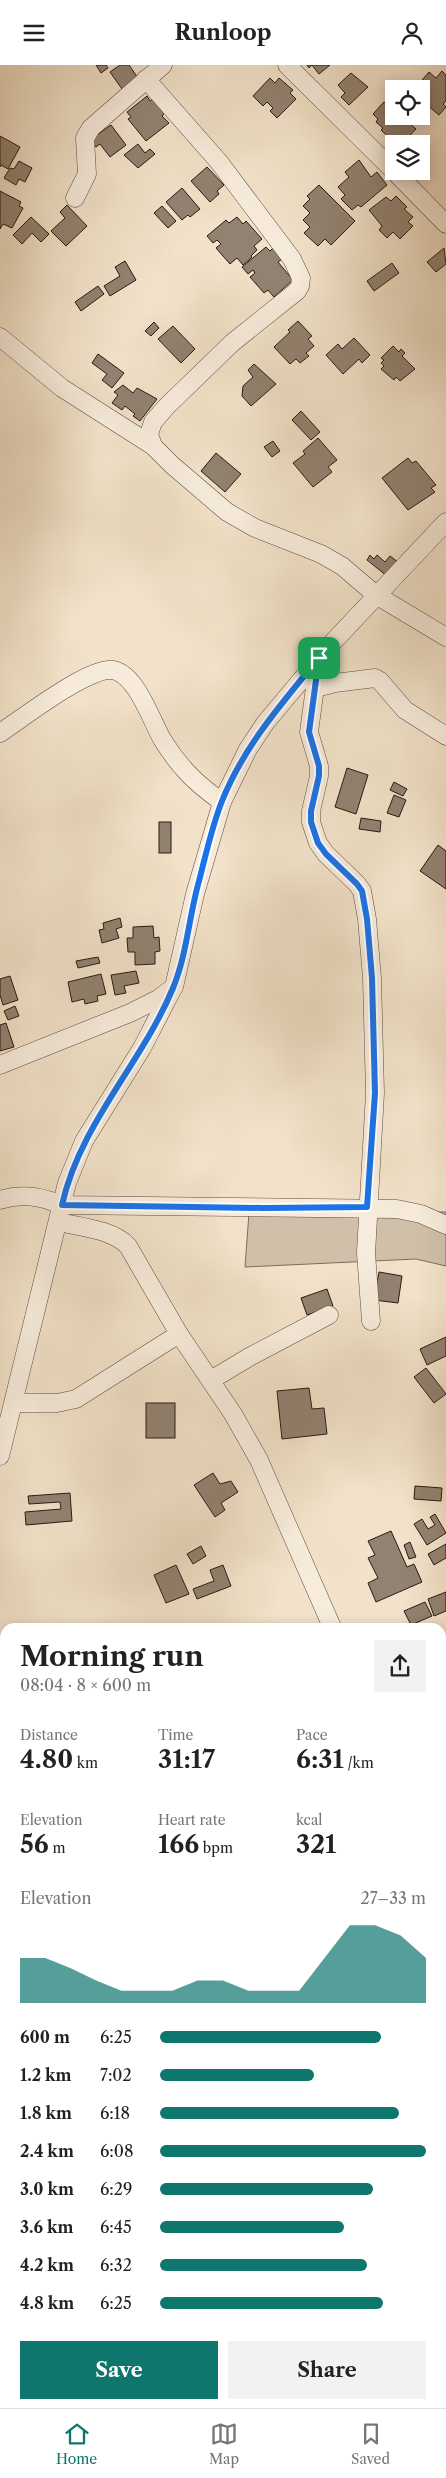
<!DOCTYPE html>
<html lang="en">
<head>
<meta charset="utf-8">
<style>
  body { margin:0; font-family:"Libre Caslon Text",serif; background:#f2f2f2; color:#222; height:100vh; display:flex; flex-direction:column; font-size:19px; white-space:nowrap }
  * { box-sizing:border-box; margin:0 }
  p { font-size:16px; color:#767676 }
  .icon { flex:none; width:28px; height:28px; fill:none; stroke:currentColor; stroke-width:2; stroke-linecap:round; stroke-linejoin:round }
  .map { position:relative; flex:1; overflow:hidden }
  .panel { position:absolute; left:0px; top:1558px; width:446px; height:786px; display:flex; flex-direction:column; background:#fff; border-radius:15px 15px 0 0; box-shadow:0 2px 12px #0003 }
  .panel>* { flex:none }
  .fabs { position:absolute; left:385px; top:15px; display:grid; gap:10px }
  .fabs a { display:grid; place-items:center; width:45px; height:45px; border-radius:0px; background:#fff; box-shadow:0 2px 12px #0003; font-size:25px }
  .pin { position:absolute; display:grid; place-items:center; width:42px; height:42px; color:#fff; margin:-21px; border-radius:10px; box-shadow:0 2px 8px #0006 }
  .round { display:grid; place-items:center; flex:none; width:52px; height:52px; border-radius:0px; background:#f2f2f2 }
  .summary { display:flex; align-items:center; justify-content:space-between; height:85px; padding:0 20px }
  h1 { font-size:28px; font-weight:800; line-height:38px }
  .figures { display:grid; grid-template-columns:repeat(3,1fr); gap:8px; height:85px; padding:5px 20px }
  .figures div { display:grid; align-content:center }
  .figures b { font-size:25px; font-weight:800 }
  .figures small { font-size:14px; font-weight:400 }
  .figures p { font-size:14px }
  .chart { height:140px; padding:10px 20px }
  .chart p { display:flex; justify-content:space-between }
  .chart svg { width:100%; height:90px; margin-top:5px; fill:#0f766e; opacity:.7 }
  .button { display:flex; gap:10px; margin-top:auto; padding:10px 20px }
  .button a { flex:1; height:58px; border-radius:0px; background:#0f766e; color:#fff; font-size:20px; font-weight:800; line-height:58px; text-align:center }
  .button a+a { background:#f2f2f2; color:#222 }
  ul { padding:0 20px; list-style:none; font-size:16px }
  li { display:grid; grid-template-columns:80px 60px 1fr; align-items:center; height:38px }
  li i { height:12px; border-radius:6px; background:#0f766e }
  header { display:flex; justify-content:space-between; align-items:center; height:65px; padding:0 20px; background:#fff; font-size:22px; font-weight:800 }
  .menu { display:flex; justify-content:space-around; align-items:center; height:70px; border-top:1px solid #e0e0e0; background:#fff; font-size:14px; color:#767676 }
  .menu a { display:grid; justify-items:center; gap:2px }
  .menu .on { color:#0f766e }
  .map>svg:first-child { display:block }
</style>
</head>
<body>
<header><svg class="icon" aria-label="menu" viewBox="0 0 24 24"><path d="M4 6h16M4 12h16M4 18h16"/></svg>Runloop<svg class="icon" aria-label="person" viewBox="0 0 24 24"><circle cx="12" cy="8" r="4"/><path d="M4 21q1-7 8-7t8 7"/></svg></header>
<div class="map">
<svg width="446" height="2343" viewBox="0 0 446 2343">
  <rect width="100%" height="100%" fill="#f2e2c9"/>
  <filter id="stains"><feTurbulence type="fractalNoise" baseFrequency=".004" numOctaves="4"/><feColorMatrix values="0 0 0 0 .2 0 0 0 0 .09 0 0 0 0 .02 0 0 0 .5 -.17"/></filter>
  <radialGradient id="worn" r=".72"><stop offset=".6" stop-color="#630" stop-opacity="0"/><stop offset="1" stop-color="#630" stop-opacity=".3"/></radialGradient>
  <!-- green -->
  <path fill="#d0c0aa" stroke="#7d6c5e" d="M446,1147V1201L416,1194L245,1202L249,1148Z"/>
  <!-- building -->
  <g fill="#928271" stroke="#2a1912">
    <path d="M96,0H106L108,3L101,8Z"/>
    <path d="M120,0H129L138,13L122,24L110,7Z"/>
    <path d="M307,0H330L319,9L312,0L309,3Z"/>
    <path d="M442,6L446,10V36L443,39L446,42L439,50L428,41L426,44L421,39V24L417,21L429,7L436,13Z"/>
    <path d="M351,8L368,22L349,40L341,32L345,28L338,20Z"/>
    <path d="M270,13L275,18L279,13L293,25L290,28L296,34L277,53L270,46L273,43L267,37L263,41L253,31Z"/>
    <path d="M147,31L150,36L155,32L167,46L162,51L169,58L146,76L128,54L131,52L127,47Z"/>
    <path d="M384,37L390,43L392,41L394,42V51L414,52L409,58L416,64L402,79L396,74L394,77L381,65L383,63L376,57L378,54L373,49Z"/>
    <path d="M111,60L126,80L110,92L100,79L96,82L90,75Z"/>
    <path d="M0,71L20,82L8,104L1,100L0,102Z"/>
    <path d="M138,79L145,88L150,84L155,89L138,103L124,90Z"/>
    <path d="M359,95L371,112L377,107L387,120L361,142L358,140L352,145L341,134L345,130L338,122L349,112L345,107Z"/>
    <path d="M19,96L32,103L25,117L19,114L16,120L4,113L10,103L14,104Z"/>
    <path d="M207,102L224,120L217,126L219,129L210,137L191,116Z"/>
    <path d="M319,120L355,156L331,180L325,174L318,181L304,168L310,162L303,155L310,148L303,141L310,134L307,131Z"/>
    <path d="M182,123L200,144L190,152L188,150L182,155L166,137Z"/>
    <path d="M0,126L21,137L19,141L23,143L12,163L3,159L0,164Z"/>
    <path d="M396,131L407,142L404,144L413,152L408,157L413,161L400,174L393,167L387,173L379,165L382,161L369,145L386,132L391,136Z"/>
    <path d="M67,140L87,161L66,181L51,166L65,153L60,147Z"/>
    <path d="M162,141L176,156L168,163L154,148Z"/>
    <path d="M31,152L49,169L41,177L32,168L22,179L13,170Z"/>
    <path d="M237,152L243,159L246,156L262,174L254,181L257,185L251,191L252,192L243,200L237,193L230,199L216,183L221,179L217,175L213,178L207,171L226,155L229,158Z"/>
    <path d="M266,182L270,186L273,183L282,194L278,197L293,215L274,232L268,225L264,228L250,212L255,208L253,205L248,209L242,202Z"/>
    <path d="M444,183L446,199L436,207L427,197Z"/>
    <path d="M125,196L136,215L110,231L104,221L120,211L115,202Z"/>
    <path d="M392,198L399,208L374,226L367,216Z"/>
    <path d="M98,221L104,229L81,246L75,237Z"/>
    <path d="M298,256L312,271L308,274L314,281L306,288L309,291L300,298L296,294L290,299L274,282L290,267L288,265Z"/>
    <path d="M154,257L159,263L151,271L145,266Z"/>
    <path d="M173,261L195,284L181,298L158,274Z"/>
    <path d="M354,273L370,290L362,298L359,294L343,309L326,290L338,279L342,284Z"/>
    <path d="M393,281L399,287L401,284L405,288L402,291L415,304L400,316L396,312L394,315L381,304L384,301L381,298L384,295L381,293Z"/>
    <path d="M98,289L124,308L112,323L102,315L107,309L92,298Z"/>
    <path d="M254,299L276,319L251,341L242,331L243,321L253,312L248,305Z"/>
    <path d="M123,320L133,328L137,323L157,334L140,356L133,351L135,349L125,341L122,345L112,338L118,330L114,327Z"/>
    <path d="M301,346L320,367L311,375L292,355Z"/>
    <path d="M318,373L337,395L328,402L332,407L313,422L293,398L305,389L303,386Z"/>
    <path d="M273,376L280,386L272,392L264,382Z"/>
    <path d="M216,388L241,409L225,427L201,406Z"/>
    <path d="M408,393L412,398L416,396L436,420L431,423L435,427L408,445L382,413Z"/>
    <path d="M370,490L374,494L377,490L385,497L390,491L398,497L387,511L367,495Z"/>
    <path d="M347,703L368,710L356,749L335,742Z"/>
    <path d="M394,717L407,724L403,731L390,725Z"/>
    <path d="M394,730L406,735L399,752L387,748Z"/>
    <path d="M361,753L381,756L380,767L359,764Z"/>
    <rect x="159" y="757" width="12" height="31"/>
    <path d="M438,780L446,786V824L420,806Z"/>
    <path d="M120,853L122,862L116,864L119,873L102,878L99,865L104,864L103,858Z"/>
    <path d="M153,861L154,873L159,872L160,886L155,887V899L135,900V887H128L127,873H133V862Z"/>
    <path d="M98,892L100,898L78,903L76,896Z"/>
    <path d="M136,906L139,918L124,921L126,928L115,930L111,910Z"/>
    <path d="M101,909L106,929L97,931L98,936L85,939L84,934L72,937L68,917Z"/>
    <path d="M10,911L18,935L3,940L0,930V914Z"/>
    <path d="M15,941L19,951L8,955L4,946Z"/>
    <path d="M6,958L14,982L0,986V960Z"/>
    <path d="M379,1207L402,1211L398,1238L374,1235Z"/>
    <path d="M327,1224L333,1241L307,1250L301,1233Z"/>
    <path d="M446,1272V1291L427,1300L420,1284Z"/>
    <path d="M426,1303L446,1329L434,1338L414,1312Z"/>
    <path d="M309,1323L312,1344L324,1343L327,1369L282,1374L277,1326Z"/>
    <rect x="146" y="1338" width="29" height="35"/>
    <path d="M213,1408L220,1419L231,1416L238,1427L221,1438L225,1445L215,1452L194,1420Z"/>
    <path d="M415,1421L442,1423L441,1436L414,1434Z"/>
    <path d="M70,1428L72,1456L26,1460L25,1447L61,1444L60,1437L29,1439L28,1431Z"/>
    <path d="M435,1449L446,1468L427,1480L414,1459L422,1454L428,1464L435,1460L430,1452Z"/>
    <path d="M391,1466L407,1502L414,1499L422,1517L376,1537L368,1518L378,1513L368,1493L375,1490L368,1476Z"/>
    <path d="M410,1477L416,1492L409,1494L404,1480Z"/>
    <path d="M446,1479V1493L434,1500L428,1489Z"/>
    <path d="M201,1481L206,1491L193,1499L187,1489Z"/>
    <path d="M176,1500L189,1529L166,1538L154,1510Z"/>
    <path d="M223,1500L231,1521L197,1534L193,1524L214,1516L210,1505Z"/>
    <path d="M446,1527V1546L434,1551L428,1534Z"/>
    <path d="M425,1537L432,1551L411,1560L404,1546Z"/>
    <path d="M441,1872L446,1881V1898L441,1900Z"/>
    <path d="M0,1970L5,1980L0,1984Z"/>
    <path d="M446,2265V2293L441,2296V2268Z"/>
    <path d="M0,2336H2L5,2343H0Z"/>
    <path d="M63,2339H78L79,2343H65Z"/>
    <rect x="169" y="2339" width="28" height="2"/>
    <rect x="247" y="2339" width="13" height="4"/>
    <path d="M416,2339H423L425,2343H405Z"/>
  </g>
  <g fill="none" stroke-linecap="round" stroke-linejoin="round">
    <!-- minor casing -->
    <g stroke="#5c4b40" stroke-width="19">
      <g id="minor">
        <path d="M287,0L394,106"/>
        <path d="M146,14L219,97L292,194L301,213L300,221L297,226L232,278L166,342L153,357L149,369L153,381L172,400L227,447L255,463L321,489L342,501L376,530L446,572"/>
        <path d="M394,106L446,159"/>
        <path d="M75,133L87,109L85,73L91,63L163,0"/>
        <path d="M0,272L62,323L153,381"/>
        <path d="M319,593L309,667L319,701V711L311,746V757L318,778L326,789L357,819L362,826L367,854L372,913L375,1028L366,1188L371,1256"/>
        <path d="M316,623L335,618L375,613L380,616L405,645L446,671"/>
        <path d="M0,668C24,652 81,608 108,605C134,602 151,655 162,674C168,684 176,695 184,704C195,717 208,727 222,737"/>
        <path d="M0,1000L130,948L158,934L174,922L195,829L222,737L248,684L266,657L333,577L446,457"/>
        <path d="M0,1135C22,1128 41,1131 61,1140L397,1144L421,1149L446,1160"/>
        <path d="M59,1157C80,1162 112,1164 128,1181L179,1269L233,1349L259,1395L332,1562"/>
        <path d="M211,1315L251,1291L329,1250"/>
        <path d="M14,1338H57L76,1334L179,1269"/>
        <path d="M0,1391L67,1118L84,1076L142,983L172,925"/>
        <path d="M0,1638L5,1647"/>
        <path d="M441,1640L446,1639"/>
        <path d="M441,1796L446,1807"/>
        <path d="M0,1909L5,1907"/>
        <path d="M441,1936L446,1934"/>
        <path d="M5,1995V1996"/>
        <path d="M0,2033L5,2031"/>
        <path d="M218,2339L219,2343"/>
      </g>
    </g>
    <!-- minor -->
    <use href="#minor" stroke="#f7ecdc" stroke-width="18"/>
  </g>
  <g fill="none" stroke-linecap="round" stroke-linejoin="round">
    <!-- route casing -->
    <g stroke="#fff" stroke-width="10">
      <path id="route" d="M319,593L309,667L319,701V711L311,746V757L318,778L326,789L357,819L362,826L367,854L372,913L375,1028L367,1142L264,1143L62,1140C80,1059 142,998 173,923C187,889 189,851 199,816C206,789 212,761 222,736C244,681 282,638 319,593Z"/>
    </g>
    <!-- route -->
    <use href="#route" stroke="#1a73e8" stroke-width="6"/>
  </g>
  <rect width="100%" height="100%" filter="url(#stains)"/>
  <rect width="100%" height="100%" fill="url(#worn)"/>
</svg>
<div class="fabs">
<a><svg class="icon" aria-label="locate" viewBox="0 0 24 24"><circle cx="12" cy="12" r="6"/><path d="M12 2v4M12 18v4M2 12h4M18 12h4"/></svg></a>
<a><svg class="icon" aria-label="layers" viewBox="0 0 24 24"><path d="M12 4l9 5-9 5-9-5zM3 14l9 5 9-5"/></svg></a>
</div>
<div class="pin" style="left:319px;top:593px;background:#1e9e55"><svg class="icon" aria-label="arrive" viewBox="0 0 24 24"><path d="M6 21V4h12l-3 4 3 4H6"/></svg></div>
<section class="panel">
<div class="summary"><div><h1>Morning run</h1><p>08:04 · 8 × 600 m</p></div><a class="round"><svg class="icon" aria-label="share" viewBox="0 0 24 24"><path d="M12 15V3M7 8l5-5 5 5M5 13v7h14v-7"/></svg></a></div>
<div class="figures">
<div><p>Distance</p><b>4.80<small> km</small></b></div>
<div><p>Time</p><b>31:17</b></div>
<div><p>Pace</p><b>6:31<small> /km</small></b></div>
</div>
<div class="figures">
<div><p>Elevation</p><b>56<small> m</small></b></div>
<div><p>Heart rate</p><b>166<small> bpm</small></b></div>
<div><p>kcal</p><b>321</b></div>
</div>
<div class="chart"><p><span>Elevation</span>27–33 m</p>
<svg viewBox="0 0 160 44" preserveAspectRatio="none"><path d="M0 44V22L10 22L20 27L30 33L40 38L50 38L60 38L70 33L80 33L90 38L100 38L110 38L120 22L130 6L140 6L150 11L160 22V44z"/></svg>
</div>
<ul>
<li><b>600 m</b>6:25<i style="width:83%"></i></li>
<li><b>1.2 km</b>7:02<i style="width:58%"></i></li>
<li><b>1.8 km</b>6:18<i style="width:90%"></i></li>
<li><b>2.4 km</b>6:08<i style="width:100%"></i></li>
<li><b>3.0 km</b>6:29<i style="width:80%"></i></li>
<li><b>3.6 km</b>6:45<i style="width:69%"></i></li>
<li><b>4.2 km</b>6:32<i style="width:78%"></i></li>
<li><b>4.8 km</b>6:25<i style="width:84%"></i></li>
</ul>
<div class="button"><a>Save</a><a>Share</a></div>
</section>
</div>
<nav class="menu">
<a class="on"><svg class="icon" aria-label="home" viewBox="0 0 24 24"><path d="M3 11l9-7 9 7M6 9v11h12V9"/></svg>Home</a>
<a><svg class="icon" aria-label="map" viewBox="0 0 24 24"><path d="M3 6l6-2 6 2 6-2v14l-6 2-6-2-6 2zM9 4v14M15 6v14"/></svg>Map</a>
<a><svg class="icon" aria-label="saved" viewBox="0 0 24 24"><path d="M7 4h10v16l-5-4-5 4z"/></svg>Saved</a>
</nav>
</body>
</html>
